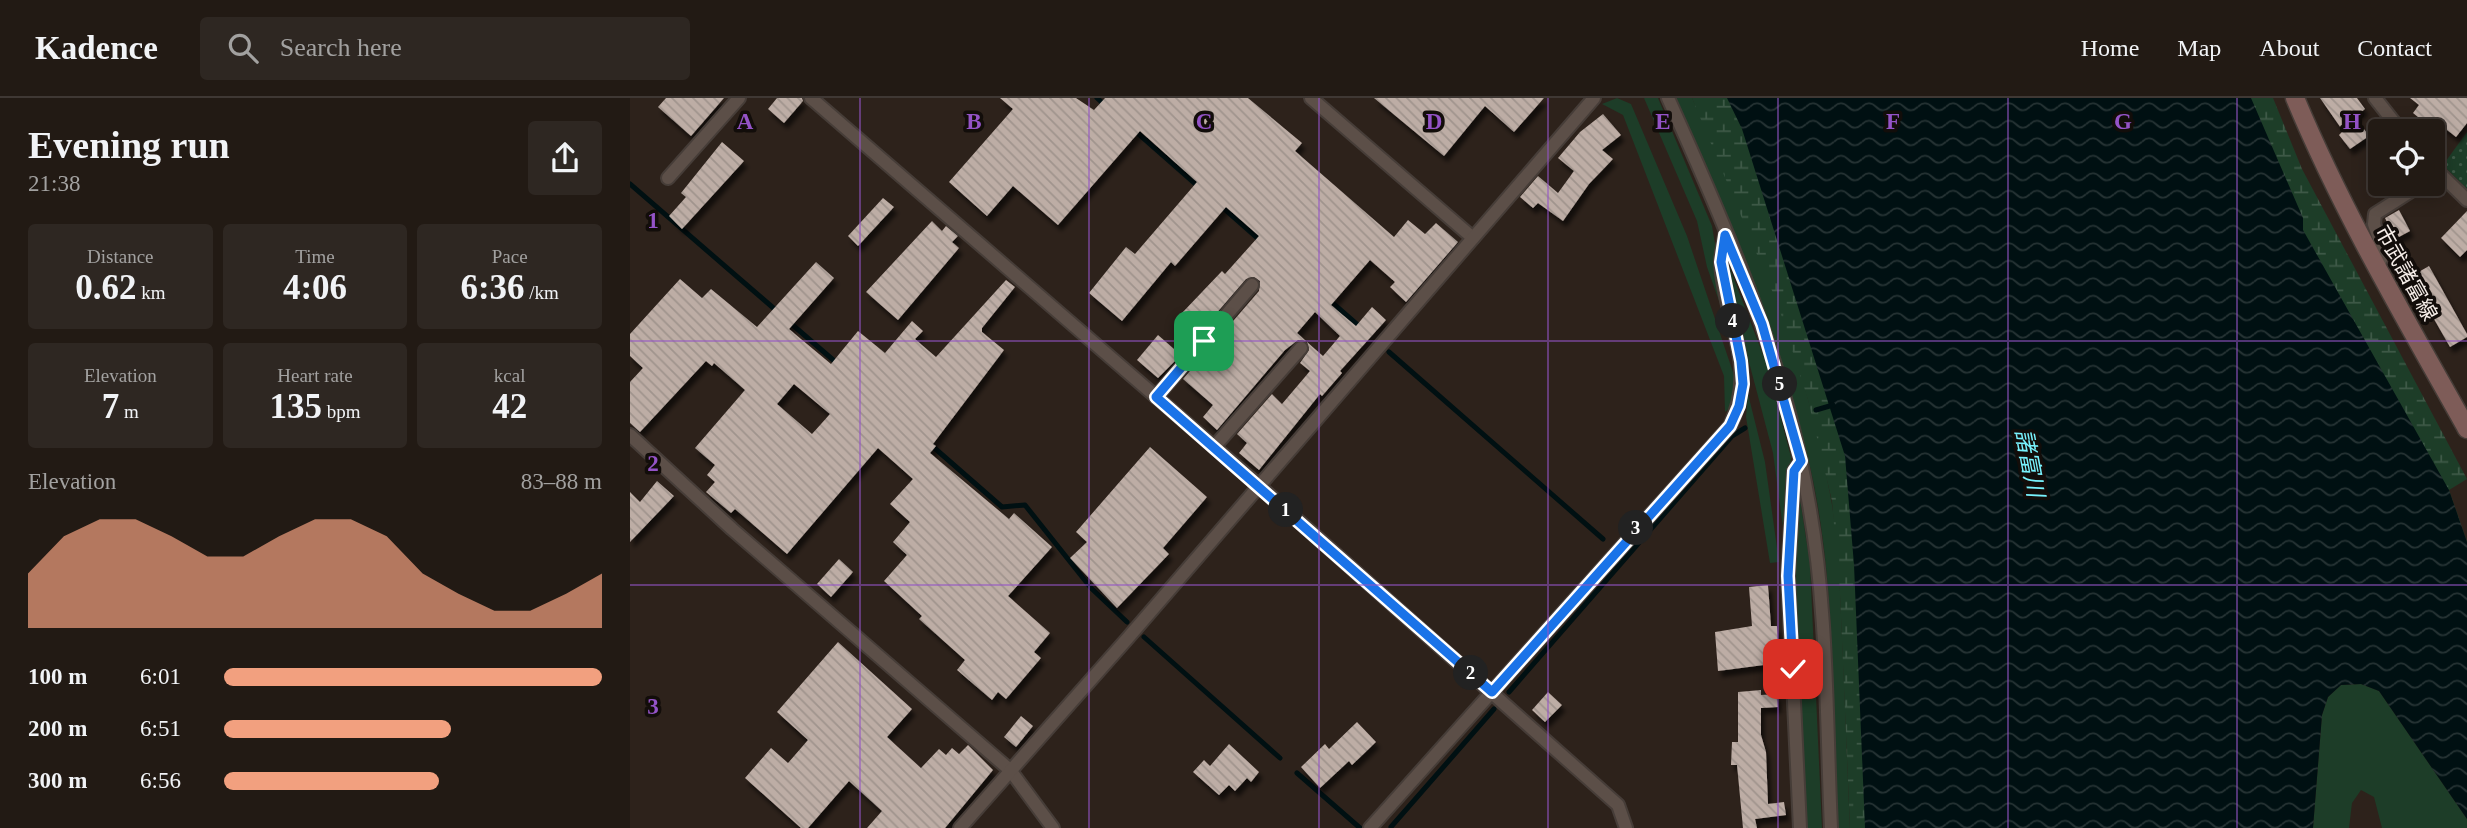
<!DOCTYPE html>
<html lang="en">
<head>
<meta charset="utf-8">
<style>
  body { margin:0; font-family:"Times New Roman","Noto Sans JP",serif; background:#2e2722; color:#f1f3f6; height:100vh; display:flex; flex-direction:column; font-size:26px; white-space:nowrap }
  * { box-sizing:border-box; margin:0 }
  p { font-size:23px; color:#a2a1a0 }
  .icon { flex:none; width:38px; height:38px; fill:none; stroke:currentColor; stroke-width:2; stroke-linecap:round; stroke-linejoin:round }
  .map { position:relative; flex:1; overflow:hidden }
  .side { display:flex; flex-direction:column; background:#221a14; width:630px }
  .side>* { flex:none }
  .fabs { position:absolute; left:1738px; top:21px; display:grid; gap:14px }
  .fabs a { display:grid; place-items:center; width:77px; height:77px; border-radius:7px; background:#221a14; box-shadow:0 4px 18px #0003,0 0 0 2px #3f3834; font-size:35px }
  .pin { position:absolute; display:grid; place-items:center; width:60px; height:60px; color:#fff; margin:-30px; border-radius:14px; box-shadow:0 4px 10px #0006 }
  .km { position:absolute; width:35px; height:35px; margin:-18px; border-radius:50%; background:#222; color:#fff; font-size:19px; line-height:35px; text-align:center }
  .round { display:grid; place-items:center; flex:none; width:74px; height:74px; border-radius:7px; background:#2e2722 }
  .head { display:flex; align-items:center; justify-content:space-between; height:119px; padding:0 28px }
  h1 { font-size:38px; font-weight:700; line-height:52px }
  .metrics { display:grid; grid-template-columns:repeat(3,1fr); gap:10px; height:119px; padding:7px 28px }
  .metrics div { display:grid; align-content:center; border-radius:7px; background:#2e2722; text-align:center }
  .metrics b { font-size:35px; font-weight:700 }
  .metrics small { font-size:19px; font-weight:400 }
  .metrics p { font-size:19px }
  .chart { height:196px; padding:14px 28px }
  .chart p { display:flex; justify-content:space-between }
  .chart svg { width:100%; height:126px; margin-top:7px; fill:#f2a07f; opacity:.7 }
  ul { padding:0 28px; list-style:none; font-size:23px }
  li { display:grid; grid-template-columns:112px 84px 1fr; align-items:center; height:52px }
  li i { height:18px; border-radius:9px; background:#f2a07f }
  header { display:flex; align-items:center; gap:42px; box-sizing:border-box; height:98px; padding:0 35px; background:#221a14; border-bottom:2px solid #3f3834 }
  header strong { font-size:33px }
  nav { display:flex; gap:38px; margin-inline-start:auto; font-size:24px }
  .search { width:490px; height:63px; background:#2e2722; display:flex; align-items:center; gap:18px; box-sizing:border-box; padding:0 24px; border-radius:7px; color:#a2a1a0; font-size:26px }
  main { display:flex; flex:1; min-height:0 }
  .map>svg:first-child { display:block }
</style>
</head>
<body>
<header>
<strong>Kadence</strong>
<div class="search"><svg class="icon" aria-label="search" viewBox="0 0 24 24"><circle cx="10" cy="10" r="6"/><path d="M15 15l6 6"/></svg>Search here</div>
<nav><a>Home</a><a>Map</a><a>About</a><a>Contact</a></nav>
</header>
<main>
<section class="side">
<div class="head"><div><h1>Evening run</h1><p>21:38</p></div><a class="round"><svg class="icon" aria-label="share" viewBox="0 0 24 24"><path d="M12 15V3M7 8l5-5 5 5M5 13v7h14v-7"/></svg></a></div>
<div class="metrics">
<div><p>Distance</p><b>0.62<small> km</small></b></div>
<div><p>Time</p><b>4:06</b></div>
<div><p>Pace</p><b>6:36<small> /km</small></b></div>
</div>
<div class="metrics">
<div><p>Elevation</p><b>7<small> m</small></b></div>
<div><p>Heart rate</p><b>135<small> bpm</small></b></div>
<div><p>kcal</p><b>42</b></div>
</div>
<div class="chart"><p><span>Elevation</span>83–88 m</p>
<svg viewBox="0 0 160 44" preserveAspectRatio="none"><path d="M0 44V25L10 12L20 6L30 6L40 12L50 19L60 19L70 12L80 6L90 6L100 12L110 25L120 32L130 38L140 38L150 32L160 25V44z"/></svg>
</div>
<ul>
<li><b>100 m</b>6:01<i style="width:100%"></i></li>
<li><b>200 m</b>6:51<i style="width:60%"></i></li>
<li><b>300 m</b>6:56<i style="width:57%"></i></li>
</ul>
</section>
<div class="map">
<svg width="1837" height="730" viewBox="0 0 1837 730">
  <defs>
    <pattern id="wetland-marsh" width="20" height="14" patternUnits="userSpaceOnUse" patternTransform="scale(1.75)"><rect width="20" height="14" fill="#1d3d28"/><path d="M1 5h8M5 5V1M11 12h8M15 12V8" fill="none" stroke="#3e5947"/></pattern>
    <pattern id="park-dots" width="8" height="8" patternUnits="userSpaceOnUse" patternTransform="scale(1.75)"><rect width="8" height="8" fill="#1d3d28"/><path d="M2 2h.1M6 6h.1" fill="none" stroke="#3e5947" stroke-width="1.8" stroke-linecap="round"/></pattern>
    <pattern id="water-waves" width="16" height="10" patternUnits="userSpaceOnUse" patternTransform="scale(1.75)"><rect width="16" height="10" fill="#001012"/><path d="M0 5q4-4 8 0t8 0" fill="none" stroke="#263334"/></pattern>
    <pattern id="building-back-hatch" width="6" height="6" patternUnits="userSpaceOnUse" patternTransform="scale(1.75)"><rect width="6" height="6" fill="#bdada5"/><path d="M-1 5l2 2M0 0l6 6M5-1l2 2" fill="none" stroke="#a0948d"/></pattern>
    <filter id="shadow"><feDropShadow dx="3.5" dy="6" stdDeviation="2" flood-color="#0009"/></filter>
  </defs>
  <rect width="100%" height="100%" fill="#2d221b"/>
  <!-- grass -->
  <g fill="#1d3d28">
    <path d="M987,0L1001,6L1057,138L1105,280L1103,307L1095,314L1094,278L993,17L972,6Z"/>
    <path d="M1014,0H1028L1082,128L1100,234L1077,169L1067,123Z"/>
    <path d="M1044,0H1062C1122,127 1176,263 1201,401C1209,446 1210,494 1212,539C1215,603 1217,666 1220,730H1207C1202,607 1207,477 1177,356C1147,233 1097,115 1044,0Z"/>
    <path d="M1099,168L1137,267L1161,359L1156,452L1143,355L1115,249Z"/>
    <path d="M1118,296L1135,364L1149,464L1140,465L1116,319Z"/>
    <path d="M1167,381L1180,466L1192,730H1174L1165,471Z"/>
    <path d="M1731,586L1749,593L1837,721V730H1752L1744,699L1731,692L1722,705L1719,730H1683L1692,617L1698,599L1711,587Z"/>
  </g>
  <!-- wetland -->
  <g fill="url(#wetland-marsh)">
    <path d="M1062,0H1123L1224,324L1258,730H1220L1210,496L1202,403L1178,302L1148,207Z"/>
    <path d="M1605,0H1643L1672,71L1837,381L1819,392L1837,444V530Z"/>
  </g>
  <!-- park -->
  <path fill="url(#park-dots)" d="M1837,34V91L1813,67Z"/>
  <!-- water -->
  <path fill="url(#water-waves)" d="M1097,0H1621L1673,120V132L1819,392L1837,444V721L1749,593L1731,586L1711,587L1698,599L1692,617L1683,730H1235L1224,467L1215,358L1112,31Z"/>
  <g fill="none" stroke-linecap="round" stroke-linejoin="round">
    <!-- stream -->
    <g stroke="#001012" stroke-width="5">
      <path d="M467,0L477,9"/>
      <path d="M503,31L569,89"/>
      <path d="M0,86L148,214"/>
      <path d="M590,107L632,144"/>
      <path d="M698,201L730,229"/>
      <path d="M158,223L209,267"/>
      <path d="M759,254L973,441"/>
      <path d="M1186,312L1203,307"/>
      <path d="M301,347L372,409L395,407L461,490L497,524"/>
      <path d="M514,539L650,660"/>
      <path d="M879,594L1102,338L1115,330"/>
      <path d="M667,675L730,730"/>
      <path d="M761,729L864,611"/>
    </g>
  </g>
  <!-- building -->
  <g fill="url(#building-back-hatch)" fill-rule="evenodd" filter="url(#shadow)">
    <path d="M36,0H94L61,38L28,9Z"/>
    <path d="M147,0H172L173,3L154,25L138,11Z"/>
    <path d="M370,0H446L464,12L475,0H618L672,45L665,53L764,139L778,122L795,136L806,125L828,144L776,204L760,189L765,184L740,162L701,207L726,228L742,209L756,222L710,273L712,275L692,298L690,296L629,372L609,355L617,345L607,336L642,296L652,306L680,273L670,265L679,252L677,244L693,258L710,238L685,214L667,235L676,243L668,242L655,252L587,332L573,319L583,307L553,281L629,193L630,183L624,179L616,181L571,233L552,215L592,173L595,176L629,138L596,109L545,168L541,164L492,223L459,195L496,149L505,156L567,84L510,33L428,127L383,88L357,118L319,84L383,11Z"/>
    <path d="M744,0H914L884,34L855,8L814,58Z"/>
    <path d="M1690,0H1727L1735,11L1725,19L1739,38L1720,51L1709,37L1713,33Z"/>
    <path d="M1780,0H1837V25L1826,39L1803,21L1798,27L1783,15L1789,7Z"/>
    <path d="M973,16L991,37L972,52L983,61L959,86L933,123L908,105L903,110L890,99L908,78L928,95L944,73L928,60L950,34Z"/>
    <path d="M92,44L114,63L52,131L39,118L56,99L51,95Z"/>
    <path d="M253,100L264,109L228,148L218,138Z"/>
    <path d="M1769,112L1780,133L1765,141L1755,120Z"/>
    <path d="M1837,113V152L1830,159L1811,140Z"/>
    <path d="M302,123L312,133L316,128L328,138L322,144L329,150L268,222L236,194Z"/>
    <path d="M186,164L204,180L159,231L201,266L228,233L255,255L282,223L293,233L285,241L306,259L376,182L385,189L352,230V234L374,252L303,346L306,348L300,355L379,421L384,415L422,449L378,498L420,535L404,554L411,560L376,601L368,594L362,602L327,572L335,562L289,521L292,518L254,483L277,457L263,444L280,424L260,406L283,381L248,350L157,456L105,411L101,415L76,394L85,384L77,377L85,367L65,350L115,292L84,265L82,268L76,263L10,334L0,325V284L13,270L0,258V236L50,181L72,200L81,191L127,229ZM164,286L200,316L182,336L147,306Z"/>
    <path d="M1799,168L1837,236V239L1820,249L1780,179Z"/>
    <path d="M528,237L551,257L528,280L507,262Z"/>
    <path d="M520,349L577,399L533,450L539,456L487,510L440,460L457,444L446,434Z"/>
    <path d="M27,383L44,398L0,444V394L10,404Z"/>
    <path d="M209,461L223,474L201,499L187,486Z"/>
    <path d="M1138,487L1141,528H1147L1149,565L1088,573L1085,534L1122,528L1119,489Z"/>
    <path d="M208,544L282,611L257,639L291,670L309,651L316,657L322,650L329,656L338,647L363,672L315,730H237L252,713L219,683L178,730H171L115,680L141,650L158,665L178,642L147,614Z"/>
    <path d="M1131,592V597L1147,596L1148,609L1131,610V637L1136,654L1138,706L1154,704L1156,717L1125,721L1127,730H1113L1107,667H1101L1102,644H1108V594Z"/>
    <path d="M918,594L932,607L915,624L902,612Z"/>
    <path d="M391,618L403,628L386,649L374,639Z"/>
    <path d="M727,624L746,644L722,667L719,663L690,690L671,669L695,646L699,651Z"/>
    <path d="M599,646L629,674L621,684L617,680L605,693L599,687L589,697L563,674L574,662L580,668Z"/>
  </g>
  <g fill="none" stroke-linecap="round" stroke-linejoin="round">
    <!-- street casing -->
    <g stroke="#463d38" stroke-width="16">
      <g id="street">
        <path d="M181,0L628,387L988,707L996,730"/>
        <path d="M681,0L843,140"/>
        <path d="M1038,0C1096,128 1154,262 1178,401C1198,509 1196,621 1201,730"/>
        <path d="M1745,0L1771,33"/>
        <path d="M1802,68L1837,102"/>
        <path d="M38,80L109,0"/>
        <path d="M1747,170L1754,155L1744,126L1745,116L1792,86"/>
        <path d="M526,299L622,187"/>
        <path d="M0,337L102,431L380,672L423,730"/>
        <path d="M584,349L671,250"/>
        <path d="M330,730L497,541L964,0"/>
        <path d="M740,730L1100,328C1129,267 1094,224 1091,164C1091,156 1094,146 1095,137"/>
        <path d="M1170,730L1158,478L1164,373L1171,363"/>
      </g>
    </g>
    <!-- secondary casing -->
    <g stroke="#463d38" stroke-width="21">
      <path id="secondary" d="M1665,0C1713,115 1776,222 1837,331"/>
    </g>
    <!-- street -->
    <use href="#street" stroke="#5c4f48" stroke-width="12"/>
    <!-- secondary -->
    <use href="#secondary" stroke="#7e5c58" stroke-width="18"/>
  </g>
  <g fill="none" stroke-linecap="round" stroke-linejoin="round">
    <!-- route casing -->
    <g stroke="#fff" stroke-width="14">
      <path id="route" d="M574,243L526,299L862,594L1100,328L1109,308L1113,286L1111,263L1091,164L1095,137L1132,226L1171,363L1164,373L1158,478L1163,571"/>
    </g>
    <!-- route -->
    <use href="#route" stroke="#1a73e8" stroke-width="9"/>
  </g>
  <!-- grid -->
  <path fill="none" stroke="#9453c7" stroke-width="2" stroke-opacity="0.55" d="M230,0V730M459,0V730M689,0V730M918,0V730M1148,0V730M1378,0V730M1607,0V730M0,243H1837M0,487H1837"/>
  <g text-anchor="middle" stroke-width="7" stroke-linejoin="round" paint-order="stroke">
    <!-- street labels -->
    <g font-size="21" fill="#f6eee9" stroke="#120d0a">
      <text transform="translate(1776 175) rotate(61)" y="7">市武諸富線</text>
    </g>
    <!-- water labels -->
    <g font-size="23" font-style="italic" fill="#78f2fd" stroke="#120d0a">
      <text transform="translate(1400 365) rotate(79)" y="8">諸富川</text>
    </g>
  </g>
  <g font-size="23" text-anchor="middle" font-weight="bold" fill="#9453c7" stroke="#120d0a" stroke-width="7" stroke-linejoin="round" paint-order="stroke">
    <text x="115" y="31">A</text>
    <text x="344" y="31">B</text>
    <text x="574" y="31">C</text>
    <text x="804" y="31">D</text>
    <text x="1033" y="31">E</text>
    <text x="1263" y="31">F</text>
    <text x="1493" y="31">G</text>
    <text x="1722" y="31">H</text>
    <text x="23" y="130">1</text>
    <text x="23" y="373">2</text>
    <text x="23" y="616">3</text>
  </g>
</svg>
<div class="fabs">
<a><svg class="icon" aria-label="locate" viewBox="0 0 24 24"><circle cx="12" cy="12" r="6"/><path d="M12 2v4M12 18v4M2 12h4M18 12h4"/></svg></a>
</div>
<div class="pin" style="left:574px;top:243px;background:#1e9e55"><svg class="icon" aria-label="arrive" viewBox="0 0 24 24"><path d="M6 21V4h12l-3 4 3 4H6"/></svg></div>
<div class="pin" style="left:1163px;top:571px;background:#d93025"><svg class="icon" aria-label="check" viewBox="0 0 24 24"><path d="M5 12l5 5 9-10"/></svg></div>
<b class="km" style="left:656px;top:412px">1</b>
<b class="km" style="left:841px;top:575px">2</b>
<b class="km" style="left:1006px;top:430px">3</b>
<b class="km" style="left:1103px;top:223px">4</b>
<b class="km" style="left:1150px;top:286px">5</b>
</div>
</main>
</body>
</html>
